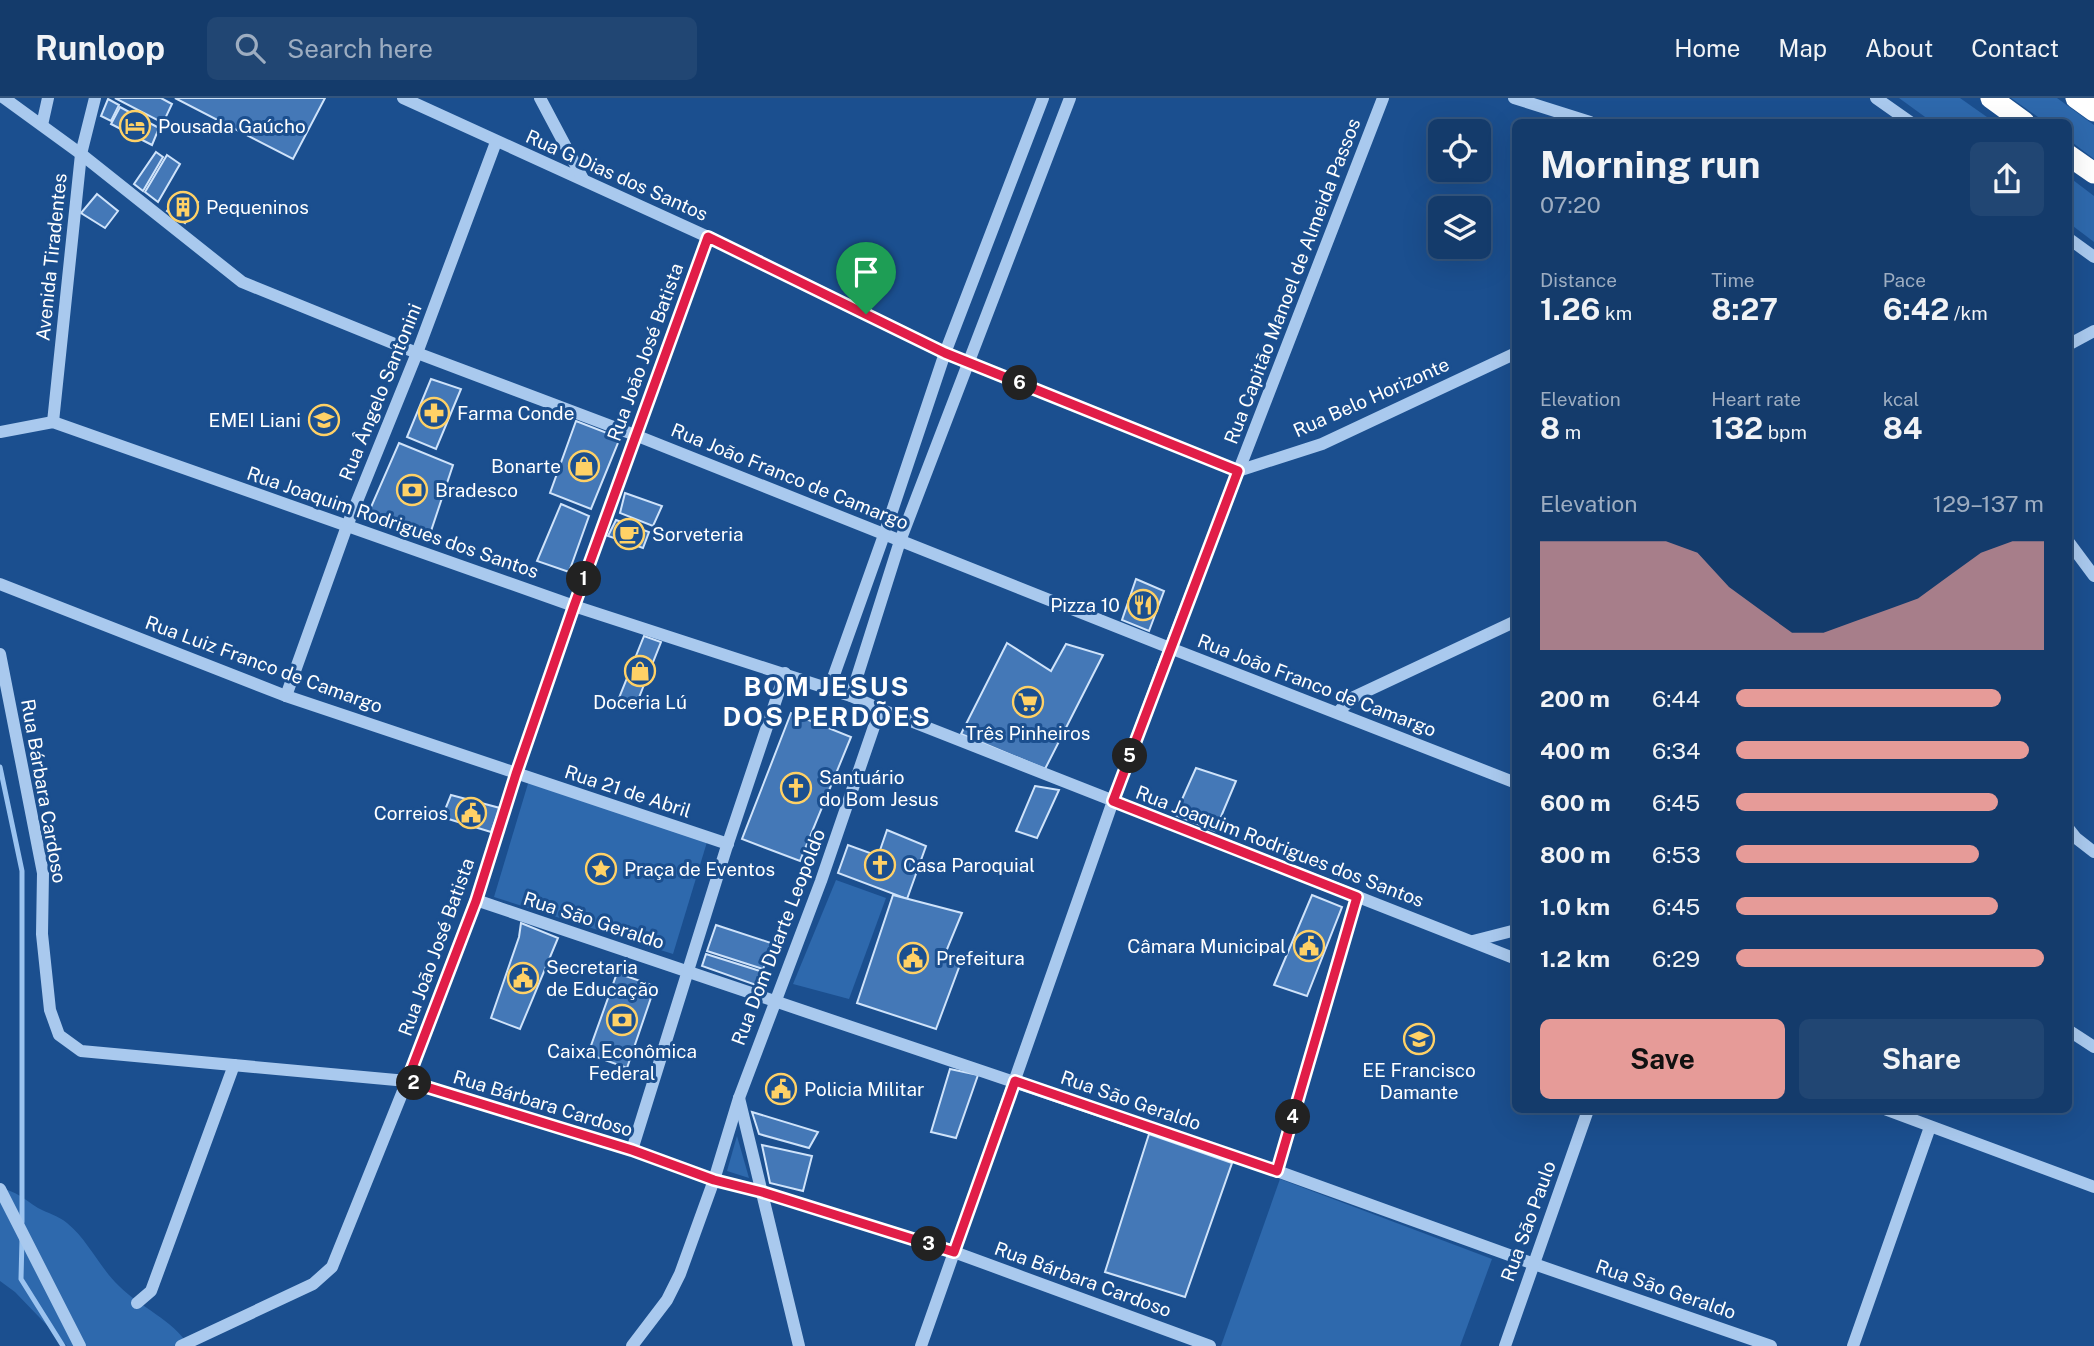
<!DOCTYPE html>
<html lang="en">
<head>
<meta charset="utf-8">
<style>
  body { margin:0; font-family:"Public Sans",sans-serif; background:#214673; color:#f1f3f6; height:100vh; display:flex; flex-direction:column; font-size:26px; white-space:nowrap }
  * { box-sizing:border-box; margin:0 }
  p { font-size:23px; color:#9dadc1 }
  .icon { flex:none; width:38px; height:38px; fill:none; stroke:currentColor; stroke-width:2; stroke-linecap:round; stroke-linejoin:round }
  .map { position:relative; flex:1; overflow:hidden }
  .panel { position:absolute; left:1512px; top:21px; width:560px; height:994px; display:flex; flex-direction:column; background:#143b6b; border-radius:10px; box-shadow:0 7px 28px #0002,0 0 0 2px #33557e }
  .panel>* { flex:none }
  .buttons { position:absolute; left:1428px; top:21px; display:grid; gap:14px }
  .buttons a { display:grid; place-items:center; width:63px; height:63px; border-radius:10px; background:#143b6b; box-shadow:0 7px 28px #0002,0 0 0 2px #33557e; font-size:35px }
  .pin { position:absolute; display:grid; place-items:center; width:60px; height:60px; color:#fff; margin:-72px -30px; border-radius:50% 50% 50% 0; rotate:-45deg; box-shadow:0 0 7px #0007 }
  .pin .icon { rotate:45deg }
  .km { position:absolute; width:35px; height:35px; margin:-18px; border-radius:50%; background:#222; color:#fff; font-size:19px; line-height:35px; text-align:center }
  .round { display:grid; place-items:center; flex:none; width:74px; height:74px; border-radius:10px; background:#214673 }
  .head { display:flex; align-items:center; justify-content:space-between; height:119px; padding:0 28px }
  h1 { font-size:38px; font-weight:700; line-height:52px }
  .stats { display:grid; grid-template-columns:repeat(3,1fr); gap:10px; height:119px; padding:7px 28px }
  .stats div { display:grid; align-content:center }
  .stats b { font-size:30px; font-weight:700 }
  .stats small { font-size:19px; font-weight:400 }
  .stats p { font-size:19px }
  .chart { height:196px; padding:14px 28px }
  .chart p { display:flex; justify-content:space-between }
  .chart svg { width:100%; height:126px; margin-top:7px; fill:#e69b98; opacity:.7 }
  .button { display:flex; gap:14px; margin-top:auto; padding:14px 28px }
  .button a { flex:1; height:80px; border-radius:10px; background:#e69b98; color:#111; font-size:28px; font-weight:700; line-height:80px; text-align:center }
  .button a+a { background:#214673; color:#f1f3f6 }
  ul { padding:0 28px; list-style:none; font-size:23px }
  li { display:grid; grid-template-columns:112px 84px 1fr; align-items:center; height:52px }
  li i { height:18px; border-radius:9px; background:#e69b98 }
  header { display:flex; align-items:center; gap:42px; box-sizing:border-box; height:98px; padding:0 35px; background:#143b6b; border-bottom:2px solid #33557e }
  header strong { font-size:33px }
  nav { display:flex; gap:38px; margin-inline-start:auto; font-size:24px }
  .search { width:490px; height:63px; background:#214673; display:flex; align-items:center; gap:18px; box-sizing:border-box; padding:0 24px; border-radius:10px; color:#9dadc1; font-size:26px }
  .map>svg:first-child { display:block }
</style>
</head>
<body>
<header>
<strong>Runloop</strong>
<div class="search"><svg class="icon" aria-label="search" viewBox="0 0 24 24"><circle cx="10" cy="10" r="6"/><path d="M15 15l6 6"/></svg>Search here</div>
<nav><a>Home</a><a>Map</a><a>About</a><a>Contact</a></nav>
</header>
<div class="map">
<svg width="2094" height="1248" viewBox="0 0 2094 1248">
  <rect width="100%" height="100%" fill="#1b4f8f"/>
  <!-- green -->
  <g fill="#2e69ad">
    <path d="M1899,0H1960L1994,24H1932Z"/>
    <path d="M2011,0H2057L2094,27V61L2069,42L2068,24H2045Z"/>
    <path d="M2069,79L2094,98V144L2069,125Z"/>
    <path d="M530,679L707,744L673,856L494,799Z"/>
    <path d="M836,782L886,800L849,901L793,886Z"/>
    <path d="M737,1038L749,1080L727,1073Z"/>
    <path d="M1280,1081L1492,1161L1460,1248H1221Z"/>
    <path d="M0,1090C16,1093 24,1101 38,1110C47,1115 59,1118 67,1125C88,1142 99,1169 119,1188C141,1210 172,1221 189,1248H67L15,1194L0,1183Z"/>
  </g>
  <g fill="none" stroke-linecap="round" stroke-linejoin="round">
    <!-- stream -->
    <g stroke="#9cc4f0" stroke-width="5">
      <path d="M0,669L22,773V1124"/>
      <path d="M22,1141L21,1181L63,1248"/>
    </g>
  </g>
  <!-- building -->
  <g fill="#4478b7" stroke="#cfe3fa" stroke-width="2">
    <path d="M115,0H161L172,6L163,25Z"/>
    <path d="M175,0H325L293,61Z"/>
    <path d="M108,1L119,7L111,23L101,18Z"/>
    <path d="M120,9L159,30L152,47L111,26Z"/>
    <path d="M156,54L163,59L143,93L134,86Z"/>
    <path d="M167,57L180,66L158,104L145,94Z"/>
    <path d="M181,94L198,104L185,125L167,113Z"/>
    <path d="M97,96L118,113L105,130L81,115Z"/>
    <path d="M431,281L461,291L436,351L407,339Z"/>
    <path d="M576,323L620,340L591,411L550,395Z"/>
    <path d="M399,345L453,367L430,436L368,416Z"/>
    <path d="M625,395L662,408L653,428L620,415Z"/>
    <path d="M561,406L589,418L569,474L537,463Z"/>
    <path d="M616,422L649,434L643,450L608,438Z"/>
    <path d="M1136,481L1164,493L1149,533L1122,522Z"/>
    <path d="M644,538L661,544L636,607L619,600Z"/>
    <path d="M1007,545L1051,573L1066,546L1103,557L1045,671L961,636Z"/>
    <path d="M791,615L851,639L800,763L742,741Z"/>
    <path d="M1196,670L1236,683L1215,733L1175,717Z"/>
    <path d="M1035,688L1059,692L1037,740L1016,733Z"/>
    <path d="M451,697L500,710L491,734L442,719Z"/>
    <path d="M887,732L926,748L907,801L838,775L848,747L878,758Z"/>
    <path d="M893,797L962,815L945,856L961,864L936,931L857,905Z"/>
    <path d="M1312,797L1342,809L1307,898L1274,887Z"/>
    <path d="M521,825L558,840L520,931L491,920L519,839Z"/>
    <path d="M716,827L774,846L763,871L707,853Z"/>
    <path d="M706,856L760,873L756,887L702,868Z"/>
    <path d="M617,875L655,888L627,970L588,956Z"/>
    <path d="M950,971L978,977L956,1040L931,1034Z"/>
    <path d="M752,1014L818,1034L809,1050L759,1036Z"/>
    <path d="M1149,1036L1232,1065L1185,1199L1105,1174Z"/>
    <path d="M762,1047L812,1058L803,1093L770,1085Z"/>
  </g>
  <g fill="none" stroke-linecap="round" stroke-linejoin="round">
    <!-- minor -->
    <g stroke="#a9c9ee" stroke-width="12">
      <path d="M4,0L81,56L242,184L417,255L635,337L1170,550L1516,685"/>
      <path d="M403,0L708,139L945,255L1238,373"/>
      <path d="M540,0L583,81"/>
      <path d="M1514,0L1590,24"/>
      <path d="M1876,0L1910,24"/>
      <path d="M42,27L48,0"/>
      <path d="M2068,140L2094,159"/>
      <path d="M2068,247L2094,233"/>
      <path d="M53,324L81,56L95,0"/>
      <path d="M0,334L53,324L574,508L851,598L880,611L1516,861"/>
      <path d="M1238,373L1322,346L1516,255"/>
      <path d="M2068,443L2094,478"/>
      <path d="M0,486L286,598L728,746"/>
      <path d="M0,556L43,775L42,836L50,912L59,937L81,953L407,983L632,1052L714,1082L762,1094L954,1154L1210,1248"/>
      <path d="M829,591L884,437L945,255L1043,0"/>
      <path d="M286,598L347,428L417,255L496,44"/>
      <path d="M851,598L900,443L1070,0"/>
      <path d="M1338,614L1354,599L1516,523"/>
      <path d="M2068,730L2076,740L2094,754"/>
      <path d="M476,802L1277,1073L1534,1166L1771,1248"/>
      <path d="M1473,843L1516,832"/>
      <path d="M2068,932L2094,949"/>
      <path d="M739,1000L799,1248"/>
      <path d="M1887,1012L2094,1089"/>
      <path d="M632,1052L726,751L785,575"/>
      <path d="M1277,1073L1357,799"/>
      <path d="M0,1091L80,1248"/>
      <path d="M137,1205L151,1193L234,967"/>
      <path d="M181,1248L313,1186L332,1169L407,983L476,802L516,676L574,508L708,139"/>
      <path d="M632,1248L667,1202L680,1176L714,1082L739,1000L821,783L880,611"/>
      <path d="M921,1248L1113,703L1170,550L1383,0"/>
      <path d="M1505,1248L1588,1012"/>
      <path d="M1853,1248L1930,1029"/>
    </g>
    <!-- highway -->
    <g stroke="#fff" stroke-width="21">
      <path d="M1991,0L2024,24"/>
      <path d="M2076,0L2094,13"/>
      <path d="M2068,57L2094,75"/>
    </g>
  </g>
  <g fill="none" stroke-linecap="round" stroke-linejoin="round">
    <!-- route casing -->
    <g stroke="#fff" stroke-width="14">
      <path id="route" d="M708,139L945,255L1238,373L1113,703L1357,799L1277,1073L1015,983L954,1154L762,1094L714,1082L632,1052L407,983L476,803L516,676L574,508Z"/>
    </g>
    <!-- route -->
    <use href="#route" stroke="#e11d48" stroke-width="9"/>
  </g>
  <!-- icons -->
  <defs>
    <g id="hotel-ring" transform="scale(1.575)"><circle r="9.5" fill="#1b4f8f" stroke="#ffd166" stroke-width="1.5"/><path d="M-6-4.5h1.5V1H6V5H4.5V3h-9V5H-6ZM-4 0a1.8 1.8 0 1 1 3.6 0ZM.5 0V-2.5h3Q6-2.5 6 0Z" fill="#ffd166"/></g>
    <g id="building-ring" transform="scale(1.575)"><circle r="9.5" fill="#1b4f8f" stroke="#ffd166" stroke-width="1.5"/><path d="M-4-6H4V6H1V3H-1V6H-4ZM-2.5-4.3h1.7v1.8h-1.7ZM.8-4.3h1.7v1.8H.8ZM-2.5-1h1.7V.8h-1.7ZM.8-1h1.7V.8H.8Z" fill="#ffd166"/></g>
    <g id="pharmacy-ring" transform="scale(1.575)"><circle r="9.5" fill="#1b4f8f" stroke="#ffd166" stroke-width="1.5"/><path d="M-2-6h4v4h4v4h-4v4h-4v-4h-4v-4h4Z" fill="#ffd166"/></g>
    <g id="school-ring" transform="scale(1.575)"><circle r="9.5" fill="#1b4f8f" stroke="#ffd166" stroke-width="1.5"/><path d="M0-5L7-2L0 1L-7-2ZM-4 1L0 2.5L4 1V4Q0 6-4 4Z" fill="#ffd166"/></g>
    <g id="shop-ring" transform="scale(1.575)"><circle r="9.5" fill="#1b4f8f" stroke="#ffd166" stroke-width="1.5"/><path d="M-5-2.5h2.3a2.7 3.5 0 0 1 5.4 0H5L5.5 6h-11ZM-1.5-2.5h3a1.5 2.3 0 0 0-3 0Z" fill="#ffd166"/></g>
    <g id="bank-ring" transform="scale(1.575)"><circle r="9.5" fill="#1b4f8f" stroke="#ffd166" stroke-width="1.5"/><path d="M-6-4H6V4H-6ZM0-2.3a2.3 2.3 0 1 0 0 4.6a2.3 2.3 0 1 0 0-4.6Z" fill="#ffd166"/></g>
    <g id="cafe-ring" transform="scale(1.575)"><circle r="9.5" fill="#1b4f8f" stroke="#ffd166" stroke-width="1.5"/><path d="M-5.5-4.5H6V0H3Q3 3.5 0 3.5H-2.5Q-5.5 3.5-5.5 0ZM3-3.2v2h1.7v-2ZM-6 4.5H4V6H-6Z" fill="#ffd166"/></g>
    <g id="restaurant-ring" transform="scale(1.575)"><circle r="9.5" fill="#1b4f8f" stroke="#ffd166" stroke-width="1.5"/><path d="M-5-6h1v4h1v-4h1v4h1v-4h1v5L-1.5 .5V6h-2V.5L-5-1ZM5-6V6H3V1.5H1.5Q1.5-4 5-6Z" fill="#ffd166"/></g>
    <g id="supermarket-ring" transform="scale(1.575)"><circle r="9.5" fill="#1b4f8f" stroke="#ffd166" stroke-width="1.5"/><path d="M-6-5.5h2.5l.6 2H6L4.5 2H-2.5L-4.4-4H-6ZM-1.5 3.2a1.3 1.3 0 1 0 .1 0ZM3 3.2a1.3 1.3 0 1 0 .1 0Z" fill="#ffd166"/></g>
    <g id="church-ring" transform="scale(1.575)"><circle r="9.5" fill="#1b4f8f" stroke="#ffd166" stroke-width="1.5"/><path d="M-1.2-6h2.4v3.5h3.3v2.4h-3.3V6h-2.4V-.1h-3.3v-2.4h3.3Z" fill="#ffd166"/></g>
    <g id="civic-ring" transform="scale(1.575)"><circle r="9.5" fill="#1b4f8f" stroke="#ffd166" stroke-width="1.5"/><path d="M-.6-6.5H3V-4.5H.6V-3L4-1V1h2V6H-6V1h2V-1L-.6-3ZM-1.2 2.5V6h2.4V2.5Z" fill="#ffd166"/></g>
    <g id="sight-ring" transform="scale(1.575)"><circle r="9.5" fill="#1b4f8f" stroke="#ffd166" stroke-width="1.5"/><path d="M0-6L1.8-2.2L6-1.7L2.9 1.2L3.7 5.4L0 3.3L-3.7 5.4L-2.9 1.2L-6-1.7L-1.8-2.2Z" fill="#ffd166"/></g>
  </defs>
  <g fill-rule="evenodd">
    <use href="#hotel-ring" x="135" y="28"/>
    <use href="#building-ring" x="183" y="109"/>
    <use href="#pharmacy-ring" x="434" y="315"/>
    <use href="#school-ring" x="324" y="322"/>
    <use href="#shop-ring" x="584" y="368"/>
    <use href="#bank-ring" x="412" y="392"/>
    <use href="#cafe-ring" x="629" y="436"/>
    <use href="#restaurant-ring" x="1143" y="507"/>
    <use href="#shop-ring" x="640" y="573"/>
    <use href="#supermarket-ring" x="1028" y="604"/>
    <use href="#church-ring" x="796" y="690"/>
    <use href="#civic-ring" x="471" y="715"/>
    <use href="#church-ring" x="880" y="767"/>
    <use href="#sight-ring" x="601" y="771"/>
    <use href="#civic-ring" x="1309" y="848"/>
    <use href="#civic-ring" x="913" y="860"/>
    <use href="#civic-ring" x="523" y="880"/>
    <use href="#bank-ring" x="622" y="922"/>
    <use href="#school-ring" x="1419" y="941"/>
    <use href="#civic-ring" x="781" y="991"/>
  </g>
  <g text-anchor="middle" stroke-width="6" stroke-linejoin="round" paint-order="stroke">
    <!-- poi labels -->
    <g font-size="19" fill="#fff" stroke="#1b4f8f" text-anchor="start">
      <text x="158" y="35">Pousada Gaúcho</text>
      <text x="206" y="116">Pequeninos</text>
      <text x="457" y="322">Farma Conde</text>
      <text x="301" y="329" text-anchor="end">EMEI Liani</text>
      <text x="561" y="375" text-anchor="end">Bonarte</text>
      <text x="435" y="399">Bradesco</text>
      <text x="652" y="443">Sorveteria</text>
      <text x="1120" y="514" text-anchor="end">Pizza 10</text>
      <text x="640" y="611" text-anchor="middle">Doceria Lú</text>
      <text x="1028" y="642" text-anchor="middle">Três Pinheiros</text>
      <text x="819" y="686">Santuário<tspan x="819" dy="22">do Bom Jesus</tspan></text>
      <text x="448" y="722" text-anchor="end">Correios</text>
      <text x="903" y="774">Casa Paroquial</text>
      <text x="624" y="778">Praça de Eventos</text>
      <text x="1286" y="855" text-anchor="end">Câmara Municipal</text>
      <text x="936" y="867">Prefeitura</text>
      <text x="546" y="876">Secretaria<tspan x="546" dy="22">de Educação</tspan></text>
      <text x="622" y="960" text-anchor="middle">Caixa Econômica<tspan x="622" dy="22">Federal</tspan></text>
      <text x="1419" y="979" text-anchor="middle">EE Francisco<tspan x="1419" dy="22">Damante</tspan></text>
      <text x="804" y="998">Policia Militar</text>
    </g>
    <!-- street labels -->
    <g font-size="19" fill="#fff" stroke="#1b4f8f">
      <text transform="translate(617 77) rotate(24)" y="7">Rua G Dias dos Santos</text>
      <text transform="translate(51 159) rotate(-84)" y="7">Avenida Tiradentes</text>
      <text transform="translate(1292 183) rotate(-69)" y="7">Rua Capitão Manoel de Almeida Passos</text>
      <text transform="translate(645 254) rotate(-70)" y="7">Rua João José Batista</text>
      <text transform="translate(380 294) rotate(-68)" y="7">Rua Ângelo Santonini</text>
      <text transform="translate(1371 299) rotate(-24)" y="7">Rua Belo Horizonte</text>
      <text transform="translate(790 378) rotate(22)" y="7">Rua João Franco de Camargo</text>
      <text transform="translate(393 424) rotate(19)" y="7">Rua Joaquim Rodrigues dos Santos</text>
      <text transform="translate(264 566) rotate(20)" y="7">Rua Luiz Franco de Camargo</text>
      <text transform="translate(1317 587) rotate(21)" y="7">Rua João Franco de Camargo</text>
      <text transform="translate(44 693) rotate(80)" y="7">Rua Bárbara Cardoso</text>
      <text transform="translate(628 693) rotate(18)" y="7">Rua 21 de Abril</text>
      <text transform="translate(1280 748) rotate(21)" y="7">Rua Joaquim Rodrigues dos Santos</text>
      <text transform="translate(594 822) rotate(18)" y="7">Rua São Geraldo</text>
      <text transform="translate(778 839) rotate(-69)" y="7">Rua Dom Duarte Leopoldo</text>
      <text transform="translate(436 849) rotate(-70)" y="7">Rua João José Batista</text>
      <text transform="translate(1131 1002) rotate(19)" y="7">Rua São Geraldo</text>
      <text transform="translate(543 1005) rotate(17)" y="7">Rua Bárbara Cardoso</text>
      <text transform="translate(1528 1123) rotate(-70)" y="7">Rua São Paulo</text>
      <text transform="translate(1083 1181) rotate(20)" y="7">Rua Bárbara Cardoso</text>
      <text transform="translate(1666 1191) rotate(19)" y="7">Rua São Geraldo</text>
    </g>
    <!-- district labels -->
    <g font-size="26" font-weight="bold" letter-spacing="2" fill="#fff" stroke="#1b4f8f">
      <text x="827" y="598">BOM JESUS<tspan x="827" dy="30">DOS PERDÕES</tspan></text>
    </g>
  </g>
</svg>
<div class="buttons">
<a><svg class="icon" aria-label="locate" viewBox="0 0 24 24"><circle cx="12" cy="12" r="6"/><path d="M12 2v4M12 18v4M2 12h4M18 12h4"/></svg></a>
<a><svg class="icon" aria-label="layers" viewBox="0 0 24 24"><path d="M12 4l9 5-9 5-9-5zM3 14l9 5 9-5"/></svg></a>
</div>
<div class="pin" style="left:866px;top:216px;background:#1e9e55"><svg class="icon" aria-label="arrive" viewBox="0 0 24 24"><path d="M6 21V4h12l-3 4 3 4H6"/></svg></div>
<b class="km" style="left:584px;top:481px">1</b>
<b class="km" style="left:414px;top:985px">2</b>
<b class="km" style="left:929px;top:1146px">3</b>
<b class="km" style="left:1293px;top:1019px">4</b>
<b class="km" style="left:1130px;top:658px">5</b>
<b class="km" style="left:1020px;top:285px">6</b>
<section class="panel">
<div class="head"><div><h1>Morning run</h1><p>07:20</p></div><a class="round"><svg class="icon" aria-label="share" viewBox="0 0 24 24"><path d="M12 15V3M7 8l5-5 5 5M5 13v7h14v-7"/></svg></a></div>
<div class="stats">
<div><p>Distance</p><b>1.26<small> km</small></b></div>
<div><p>Time</p><b>8:27</b></div>
<div><p>Pace</p><b>6:42<small> /km</small></b></div>
</div>
<div class="stats">
<div><p>Elevation</p><b>8<small> m</small></b></div>
<div><p>Heart rate</p><b>132<small> bpm</small></b></div>
<div><p>kcal</p><b>84</b></div>
</div>
<div class="chart"><p><span>Elevation</span>129–137 m</p>
<svg viewBox="0 0 160 44" preserveAspectRatio="none"><path d="M0 44V6L10 6L20 6L30 6L40 6L50 10L60 22L70 30L80 38L90 38L100 34L110 30L120 26L130 18L140 10L150 6L160 6V44z"/></svg>
</div>
<ul>
<li><b>200 m</b>6:44<i style="width:86%"></i></li>
<li><b>400 m</b>6:34<i style="width:95%"></i></li>
<li><b>600 m</b>6:45<i style="width:85%"></i></li>
<li><b>800 m</b>6:53<i style="width:79%"></i></li>
<li><b>1.0 km</b>6:45<i style="width:85%"></i></li>
<li><b>1.2 km</b>6:29<i style="width:100%"></i></li>
</ul>
<div class="button"><a>Save</a><a>Share</a></div>
</section>
</div>
</body>
</html>
